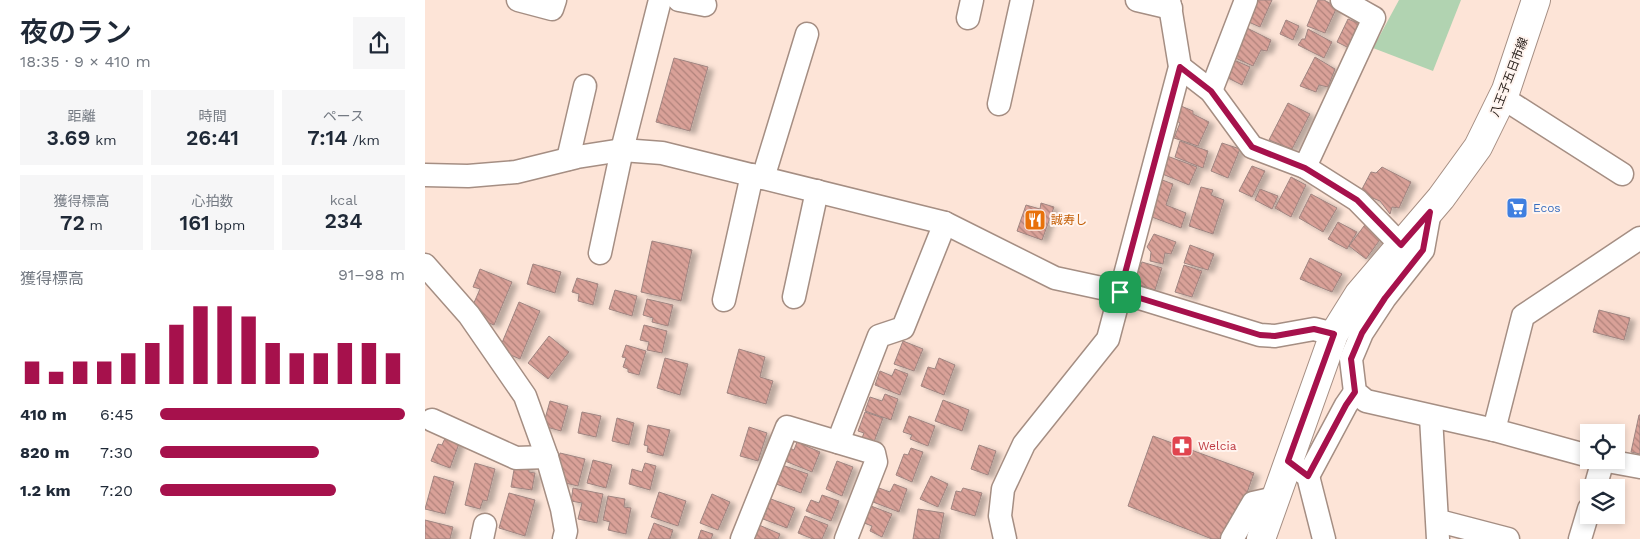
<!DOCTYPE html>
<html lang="ja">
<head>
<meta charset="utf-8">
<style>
  body { margin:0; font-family:"Work Sans","Noto Sans JP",sans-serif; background:#f6f6f7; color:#1f2937; height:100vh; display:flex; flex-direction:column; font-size:19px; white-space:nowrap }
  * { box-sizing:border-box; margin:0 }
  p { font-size:16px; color:#747a83 }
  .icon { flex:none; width:28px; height:28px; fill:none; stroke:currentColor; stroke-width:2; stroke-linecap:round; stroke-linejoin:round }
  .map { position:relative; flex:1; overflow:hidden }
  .drawer { display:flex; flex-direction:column; background:#fff; width:425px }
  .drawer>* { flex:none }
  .tools { position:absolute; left:1155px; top:424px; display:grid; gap:10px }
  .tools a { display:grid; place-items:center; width:45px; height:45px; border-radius:0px; background:#fff; box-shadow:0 2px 8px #0003; font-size:25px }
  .pin { position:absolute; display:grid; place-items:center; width:42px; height:42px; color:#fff; margin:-21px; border-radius:10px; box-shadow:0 2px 8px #0006 }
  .round { display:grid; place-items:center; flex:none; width:52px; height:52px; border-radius:0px; background:#f6f6f7 }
  .overview { display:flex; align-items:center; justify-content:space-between; height:85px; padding:0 20px }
  h1 { font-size:28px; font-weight:600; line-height:38px }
  .metrics { display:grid; grid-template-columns:repeat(3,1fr); gap:8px; height:85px; padding:5px 20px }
  .metrics div { display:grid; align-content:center; border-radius:0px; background:#f6f6f7; text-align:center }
  .metrics b { font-size:21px; font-weight:600 }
  .metrics small { font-size:14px; font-weight:400 }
  .metrics p { font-size:14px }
  .chart { height:140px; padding:10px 20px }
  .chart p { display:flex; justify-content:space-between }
  .chart svg { width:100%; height:90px; margin-top:5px; stroke:#a6114c; stroke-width:6 }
  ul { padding:0 20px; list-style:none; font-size:16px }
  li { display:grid; grid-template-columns:80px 60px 1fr; align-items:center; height:38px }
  li i { height:12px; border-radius:6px; background:#a6114c }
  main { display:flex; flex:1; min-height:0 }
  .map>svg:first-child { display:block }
</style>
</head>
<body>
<main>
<section class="drawer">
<div class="overview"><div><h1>夜のラン</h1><p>18:35 · 9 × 410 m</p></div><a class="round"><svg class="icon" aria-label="share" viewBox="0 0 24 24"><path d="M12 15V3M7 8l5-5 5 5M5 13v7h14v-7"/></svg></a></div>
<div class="metrics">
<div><p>距離</p><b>3.69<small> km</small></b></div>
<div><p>時間</p><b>26:41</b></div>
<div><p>ペース</p><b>7:14<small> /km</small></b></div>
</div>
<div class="metrics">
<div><p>獲得標高</p><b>72<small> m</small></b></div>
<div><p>心拍数</p><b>161<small> bpm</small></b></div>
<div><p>kcal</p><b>234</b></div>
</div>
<div class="chart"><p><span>獲得標高</span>91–98 m</p>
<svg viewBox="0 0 160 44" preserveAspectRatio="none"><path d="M5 44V33M15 44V38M25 44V33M35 44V33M45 44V29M55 44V24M65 44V15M75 44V6M85 44V6M95 44V11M105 44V24M115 44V29M125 44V29M135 44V24M145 44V24M155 44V29"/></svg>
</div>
<ul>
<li><b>410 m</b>6:45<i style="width:100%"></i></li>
<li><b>820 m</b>7:30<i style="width:65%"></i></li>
<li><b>1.2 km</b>7:20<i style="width:72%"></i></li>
</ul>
</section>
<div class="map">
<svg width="1215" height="539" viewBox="0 0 1215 539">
  <defs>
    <pattern id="building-back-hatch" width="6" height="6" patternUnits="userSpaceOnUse" patternTransform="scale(1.25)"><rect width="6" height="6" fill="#d9a198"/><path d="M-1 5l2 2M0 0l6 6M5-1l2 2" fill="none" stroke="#b0827b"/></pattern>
    <filter id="shadow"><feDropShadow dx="5.5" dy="3" stdDeviation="2.5" flood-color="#0004"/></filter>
  </defs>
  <rect width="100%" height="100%" fill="#fde4d7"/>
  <!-- green -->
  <path fill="#b1d3b1" d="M974,0H1036L1008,71L948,48Z"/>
  <!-- building -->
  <g fill="url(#building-back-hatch)" stroke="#9f8581" filter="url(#shadow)">
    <path d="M828,0H847L835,27L819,20Z"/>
    <path d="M893,0H899L912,7L900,33L882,26Z"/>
    <path d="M923,19L938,25L928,50L912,42Z"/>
    <path d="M861,20L874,26L868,40L855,34Z"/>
    <path d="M820,27L846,40L842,51L836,50L828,66L806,56Z"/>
    <path d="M883,29L907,42L899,58L873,45L877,39H880Z"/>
    <path d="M802,57L825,67L817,85L795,74Z"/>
    <path d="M890,57L910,69L903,87L894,85L891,92L875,86Z"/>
    <path d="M249,58L283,67L265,131L231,122Z"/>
    <path d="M863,103L885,114L867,149L844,140Z"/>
    <path d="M756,106L768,111V114L784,122L773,146L749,138L755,123L750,120Z"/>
    <path d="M755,141L783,151L778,168L750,157Z"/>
    <path d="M797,143L815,149L803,178L786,171Z"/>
    <path d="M742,156L772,167L764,185L735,173Z"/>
    <path d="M827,166L840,171L827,197L814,191Z"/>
    <path d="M957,167L986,182L974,208L967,207L965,214L955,201L945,197L937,189L946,172L951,173Z"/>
    <path d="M866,177L881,185L866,217L850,208Z"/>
    <path d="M732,178L748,184L741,205L761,213L756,228L719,214Z"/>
    <path d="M776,187L788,190L786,195L799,200L788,234L764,226Z"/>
    <path d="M835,189L853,196L847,209L830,200Z"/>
    <path d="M886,194L912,208L898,232L874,218Z"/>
    <path d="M616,203L629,207L617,240L592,231L601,205L615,209Z"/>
    <path d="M913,222L932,232L922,249L903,239Z"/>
    <path d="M942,222L959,234L941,259L924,246Z"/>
    <path d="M729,234L751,242L746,254L740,253L738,264L725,261L726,252L722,247Z"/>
    <path d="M227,241L267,250L256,301L216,292Z"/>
    <path d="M765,245L789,254L783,270L759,263Z"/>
    <path d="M885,258L917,274L907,292L875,279Z"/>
    <path d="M717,262L737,268L730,290L708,283Z"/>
    <path d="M108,264L136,272L130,293L102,284Z"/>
    <path d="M759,265L777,271L767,297L750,292Z"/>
    <path d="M55,269L87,282L69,325L49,317L52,307L48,305L55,289L48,287Z"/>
    <path d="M152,278L173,284L168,305L153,301L154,294L147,292Z"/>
    <path d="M190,290L212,296L207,316L184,309Z"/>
    <path d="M222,299L248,305L243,326L227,322L228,318L218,315Z"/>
    <path d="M94,302L115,311L95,359L74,350Z"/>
    <path d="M1174,310L1205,318L1199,340L1168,332Z"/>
    <path d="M219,325L242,331L237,353L222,350L224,342L215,340Z"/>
    <path d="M124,336L144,352L123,379L103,363Z"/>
    <path d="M478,341L498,349L489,371L469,364Z"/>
    <path d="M201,345L221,351L214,375L203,372V369L198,367L201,358L197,357Z"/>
    <path d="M314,349L340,357L335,377L348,381L341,404L302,393Z"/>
    <path d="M240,358L263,364L255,395L232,388Z"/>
    <path d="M514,358L530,365L519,395L496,386L503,367L510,369Z"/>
    <path d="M470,369L483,374L475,395L450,385L455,371L467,376Z"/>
    <path d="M460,394L473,399L466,420L440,411L445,397L457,401Z"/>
    <path d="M518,400L544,410L537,431L510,421Z"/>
    <path d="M125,401L143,406L136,431L118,426Z"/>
    <path d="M157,412L176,416L171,437L153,433Z"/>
    <path d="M440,412L458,418L449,442L437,438L439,433L433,431Z"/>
    <path d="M1214,415H1215V454L1206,452Z"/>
    <path d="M484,416L510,426L503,446L485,439L487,435L478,432Z"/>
    <path d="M192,418L209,423L204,445L187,441Z"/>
    <path d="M223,425L245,430L238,456L222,452L223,446L219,445Z"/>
    <path d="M324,427L342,433L333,461L315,456Z"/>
    <path d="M21,436L35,441L25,468L6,461L13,444L17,445Z"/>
    <path d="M728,436L829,473L812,521L800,539H787L703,506Z"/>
    <path d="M372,442L395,452L387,472L360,461L365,448L369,450Z"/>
    <path d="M554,445L571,451L563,475L546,469Z"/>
    <path d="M486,448L498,452L487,482L471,475L479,454L483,455Z"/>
    <path d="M135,453L160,459L153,486L136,482L139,472L131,470Z"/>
    <path d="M168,460L187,465L181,488L162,483Z"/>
    <path d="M412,461L428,467L417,496L401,489Z"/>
    <path d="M50,463L70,469L62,501L58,500L55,509L40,505Z"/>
    <path d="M220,463L231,466L225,490L204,484L207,469L217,472Z"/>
    <path d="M90,464L104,466V472L110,473L107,490L86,487Z"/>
    <path d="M357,465L383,474L376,493L351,484Z"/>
    <path d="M9,476L29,482L20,514L0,509Z"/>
    <path d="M506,476L523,484L513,507L495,499Z"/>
    <path d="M469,484L482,489L474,512L448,502L454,488L465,492Z"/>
    <path d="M148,488L178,494L172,523L153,519L157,503L146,501Z"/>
    <path d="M538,488L557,493L550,516L526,509L531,491L536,492Z"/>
    <path d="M234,492L261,501L253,526L226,517Z"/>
    <path d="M84,493L110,500L100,536L74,528Z"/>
    <path d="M287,494L305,502L293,530L275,523Z"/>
    <path d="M397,495L414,501L406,521L381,511L386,500L394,503Z"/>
    <path d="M183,496L200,499L199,507L206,508L201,534L183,530L185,522L178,520Z"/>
    <path d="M346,499L370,508L362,528L338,519Z"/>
    <path d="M446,506L467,514L457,537L445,531L447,526L439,523Z"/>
    <path d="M493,509L519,513L514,539H488Z"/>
    <path d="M380,516L403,525L397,539H388L373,533Z"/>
    <path d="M0,520L28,527L25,539H0Z"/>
    <path d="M229,523L248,530L245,539H223Z"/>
    <path d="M334,525L355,534L353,539H329Z"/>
    <path d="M276,530L288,534L286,539H273Z"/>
  </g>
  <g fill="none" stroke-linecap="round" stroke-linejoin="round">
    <!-- minor casing -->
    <g stroke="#a58e83" stroke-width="25">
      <g id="minor">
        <path d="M93,0L127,9L130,0"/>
        <path d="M254,0L280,5"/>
        <path d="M712,0L746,8"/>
        <path d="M543,18L547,0"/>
        <path d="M755,67L786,91L827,147L880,167L949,18L917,0"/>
        <path d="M786,91L821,0"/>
        <path d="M1078,98L1197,174"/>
        <path d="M574,104L597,0"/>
        <path d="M143,159L160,86"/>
        <path d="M880,167L932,200L976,245"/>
        <path d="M0,175L43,176L91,172L152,157L197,150L237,153L520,223L630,278L695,292L835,335L850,336L889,329L909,334"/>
        <path d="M338,178L382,34"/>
        <path d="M1005,211L998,250L960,298L937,333L926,359L930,392L941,401L1069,430L1164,456"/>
        <path d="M175,253L197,150L235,0"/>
        <path d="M0,265L44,315L100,396L122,457L137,509L141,531L139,539"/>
        <path d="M369,297L392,191"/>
        <path d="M299,300L327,175"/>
        <path d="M1006,417L1013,539"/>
        <path d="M7,420L91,458L122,457"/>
        <path d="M1069,430L1098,316L1215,238"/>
        <path d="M413,442L454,336L478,328L520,223"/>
        <path d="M1177,460L1215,467"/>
        <path d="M872,468L883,476L899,539"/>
        <path d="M883,476L921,405L930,392"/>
        <path d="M1170,488L1178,460"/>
        <path d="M1014,521L1083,539"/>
        <path d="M57,539L60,525"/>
        <path d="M317,539L362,427L449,453L451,462L421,539"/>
        <path d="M580,539L575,516L578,489L599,444L683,339L755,67L744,0"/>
        <path d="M807,539L828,503L850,498"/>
        <path d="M1155,539L1164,509"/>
      </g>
    </g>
    <!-- major casing -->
    <g stroke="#a58e83" stroke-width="30">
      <path id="major" d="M836,539L909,334L934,294L1016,198L1053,147L1081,90L1111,0"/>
    </g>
    <!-- minor -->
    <use href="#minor" stroke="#fff" stroke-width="22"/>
    <!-- major -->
    <use href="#major" stroke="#fff" stroke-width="28"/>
  </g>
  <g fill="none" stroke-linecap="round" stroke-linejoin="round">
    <!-- route casing -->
    <g stroke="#fff" stroke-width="10">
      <path id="route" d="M755,67L786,91L827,147L880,168L932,200L976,245L1005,212L998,250L960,298L937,333L926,359L930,392L921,405L883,476L863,461L909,334L889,329L850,336L835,335L695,292Z"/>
    </g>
    <!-- route -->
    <use href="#route" stroke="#a6114c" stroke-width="6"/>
  </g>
  <!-- icons -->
  <defs>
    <g id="supermarket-square" transform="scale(1.125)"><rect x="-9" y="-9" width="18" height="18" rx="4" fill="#3f7fe0" stroke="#fff4ef"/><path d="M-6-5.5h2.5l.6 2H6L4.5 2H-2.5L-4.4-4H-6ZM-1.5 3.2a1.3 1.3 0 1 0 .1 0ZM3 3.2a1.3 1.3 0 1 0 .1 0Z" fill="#fff"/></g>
    <g id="restaurant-square" transform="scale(1.125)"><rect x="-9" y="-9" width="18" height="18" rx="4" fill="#e8710a" stroke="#fff4ef"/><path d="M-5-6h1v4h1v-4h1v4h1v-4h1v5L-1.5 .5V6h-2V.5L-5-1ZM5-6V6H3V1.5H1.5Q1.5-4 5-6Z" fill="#fff"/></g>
    <g id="pharmacy-square" transform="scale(1.125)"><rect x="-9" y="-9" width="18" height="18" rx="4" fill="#e0444e" stroke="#fff4ef"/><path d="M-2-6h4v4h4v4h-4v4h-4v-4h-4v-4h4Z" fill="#fff"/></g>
  </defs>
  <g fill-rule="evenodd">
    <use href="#supermarket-square" x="1092" y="208"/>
    <use href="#restaurant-square" x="610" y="220"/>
    <use href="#pharmacy-square" x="757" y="446"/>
  </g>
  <g text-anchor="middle" stroke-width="4" stroke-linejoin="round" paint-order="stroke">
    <!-- street labels -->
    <g font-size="12" fill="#251c17" stroke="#fff4ef">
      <text transform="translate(1084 77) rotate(-69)" y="4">八王子五日市線</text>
    </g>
    <!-- shop labels -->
    <g font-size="12" fill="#366cbe" stroke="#fff4ef" text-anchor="start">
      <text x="1108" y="212">Ecos</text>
    </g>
    <!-- food labels -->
    <g font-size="12" fill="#c56008" stroke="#fff4ef" text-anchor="start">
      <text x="626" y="224">誠寿し</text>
    </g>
    <!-- health labels -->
    <g font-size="12" fill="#be3a42" stroke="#fff4ef" text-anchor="start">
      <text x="773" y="450">Welcia</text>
    </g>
  </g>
</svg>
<div class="tools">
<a><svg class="icon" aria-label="locate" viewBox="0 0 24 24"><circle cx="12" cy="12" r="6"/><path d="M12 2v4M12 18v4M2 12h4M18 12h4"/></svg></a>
<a><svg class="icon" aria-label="layers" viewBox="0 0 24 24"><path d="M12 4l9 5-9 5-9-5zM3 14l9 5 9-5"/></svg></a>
</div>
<div class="pin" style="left:695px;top:292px;background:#1e9e55"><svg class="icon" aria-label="arrive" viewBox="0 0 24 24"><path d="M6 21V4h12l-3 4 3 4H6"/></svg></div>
</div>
</main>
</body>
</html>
